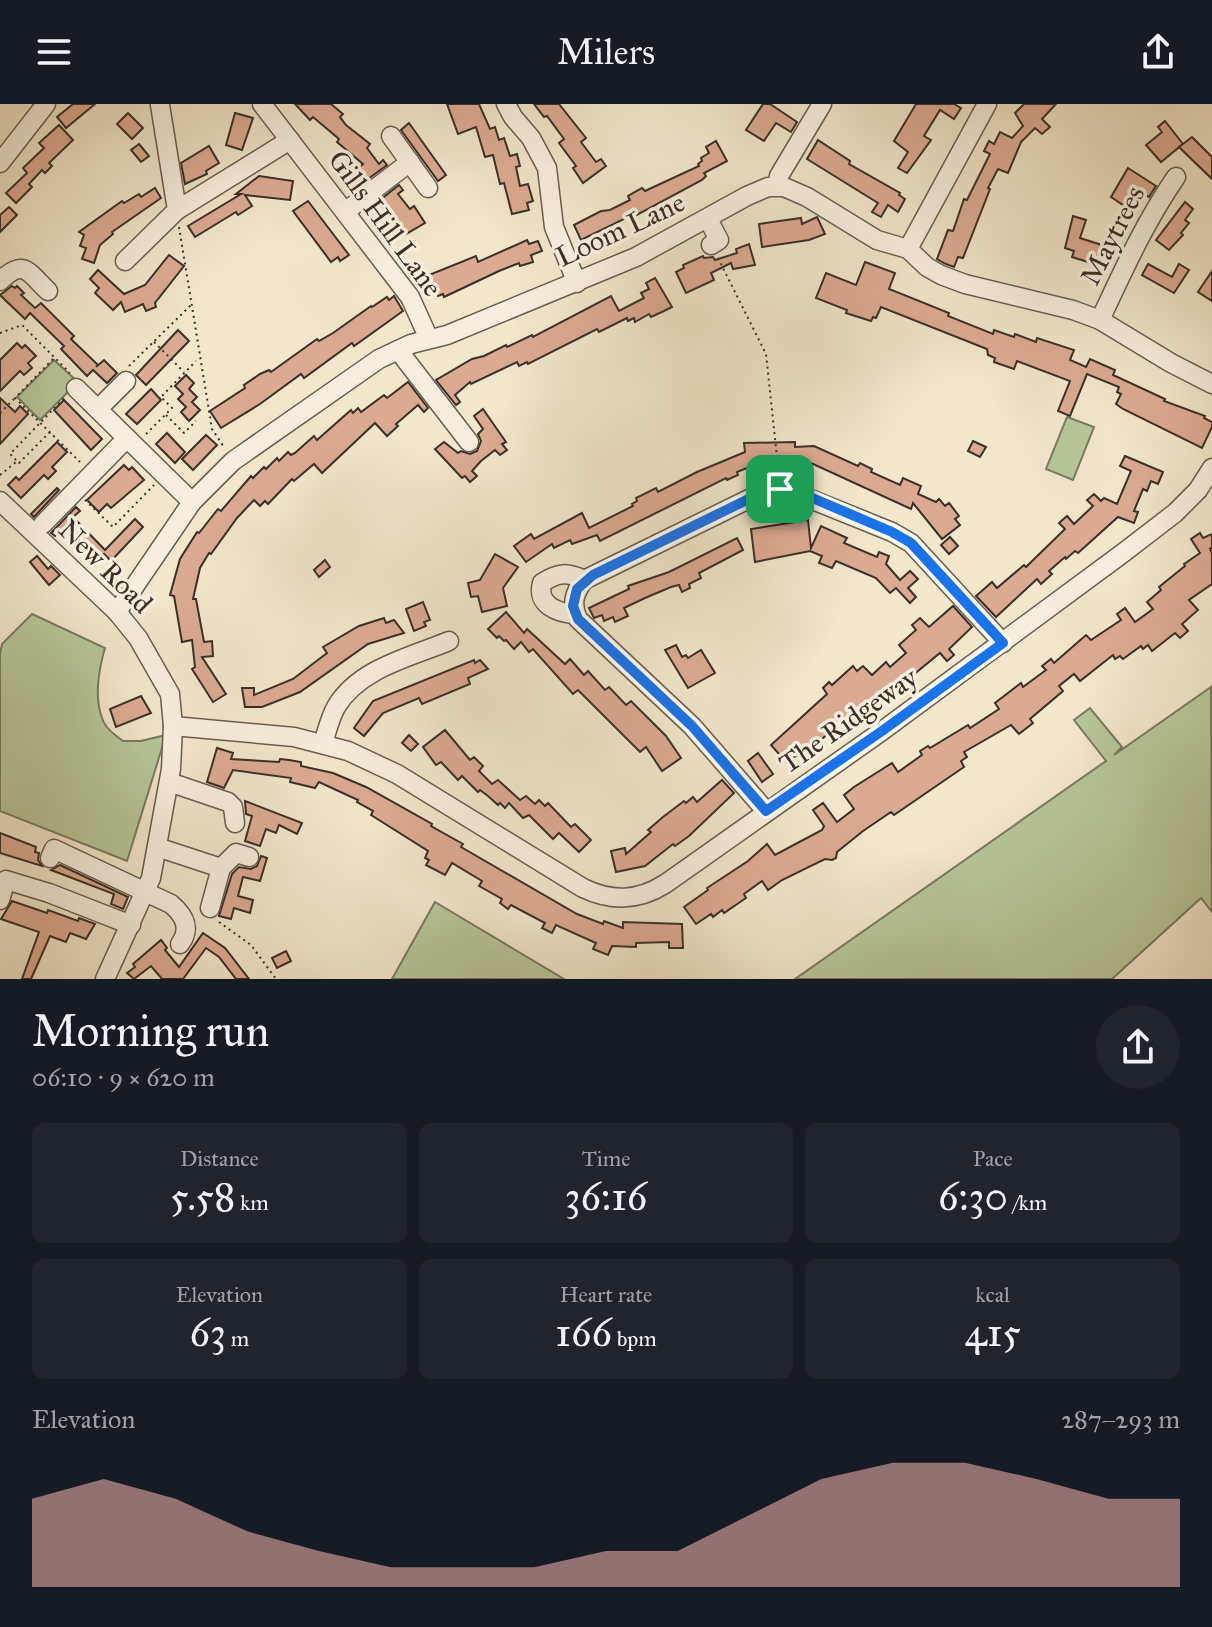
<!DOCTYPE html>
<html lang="en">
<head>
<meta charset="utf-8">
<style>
  body { margin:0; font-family:"IM FELL Great Primer",serif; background:#20242c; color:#f1f3f6; height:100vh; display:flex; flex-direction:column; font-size:30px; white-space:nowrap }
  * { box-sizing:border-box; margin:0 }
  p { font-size:26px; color:#9ea1a6 }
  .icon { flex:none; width:44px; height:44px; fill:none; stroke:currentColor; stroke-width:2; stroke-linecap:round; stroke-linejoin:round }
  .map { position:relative; height:875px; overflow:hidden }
  .sheet { display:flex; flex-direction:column; background:#171b24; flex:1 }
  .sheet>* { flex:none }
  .pin { position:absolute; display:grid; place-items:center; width:68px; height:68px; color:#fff; margin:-34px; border-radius:16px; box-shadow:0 4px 12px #0006 }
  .round { display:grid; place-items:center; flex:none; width:84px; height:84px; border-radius:42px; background:#20242c }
  .head { display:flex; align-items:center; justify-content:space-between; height:136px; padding:0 32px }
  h1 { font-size:44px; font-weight:600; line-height:60px }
  .metrics { display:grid; grid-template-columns:repeat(3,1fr); gap:12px; height:136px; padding:8px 32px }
  .metrics div { display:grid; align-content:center; border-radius:12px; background:#20242c; text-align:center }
  .metrics b { font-size:40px; font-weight:600 }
  .metrics small { font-size:22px; font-weight:400 }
  .metrics p { font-size:22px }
  .chart { height:224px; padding:16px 32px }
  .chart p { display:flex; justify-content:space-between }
  .chart svg { width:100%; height:144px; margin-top:8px; fill:#c59692; opacity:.7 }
  header { display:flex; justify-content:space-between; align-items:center; height:104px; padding:0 32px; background:#171b24; font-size:36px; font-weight:600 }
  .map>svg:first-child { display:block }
</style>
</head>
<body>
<header><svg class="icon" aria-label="menu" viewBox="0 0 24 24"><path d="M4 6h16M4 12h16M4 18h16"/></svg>Milers<svg class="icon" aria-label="share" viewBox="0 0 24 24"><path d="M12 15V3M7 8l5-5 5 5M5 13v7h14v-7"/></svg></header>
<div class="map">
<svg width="1212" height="875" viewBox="0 0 1212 875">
  <rect width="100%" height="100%" fill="#f2e6cb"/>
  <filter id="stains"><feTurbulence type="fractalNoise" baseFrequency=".0025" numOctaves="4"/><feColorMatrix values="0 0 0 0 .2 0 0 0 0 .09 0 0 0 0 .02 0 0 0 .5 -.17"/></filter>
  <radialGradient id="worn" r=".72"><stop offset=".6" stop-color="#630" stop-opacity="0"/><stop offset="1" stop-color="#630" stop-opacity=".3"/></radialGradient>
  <!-- green -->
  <g fill="#b7c69a" stroke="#787b60" stroke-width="2">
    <path d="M54,256L78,278L40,316L17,293Z"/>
    <path d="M1067,313L1094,323L1073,376L1046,365Z"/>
    <path d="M32,510L105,544C99,564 94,593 102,614C105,624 115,631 123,637H141L166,631L127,757L0,707V550L2,540Z"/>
    <path d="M1211,583L1212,808L1201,794L1112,875H795L1106,657L1074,616L1090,604L1122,643L1114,651Z"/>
    <path d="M435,798L564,875H392Z"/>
  </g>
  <!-- building -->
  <g fill="#dbaa93" stroke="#3a3026" stroke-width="2">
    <path d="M73,0H95L66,24L57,13Z"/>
    <path d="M295,0H331L343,10L340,13L346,21L370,40L367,44L379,60L383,56L387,61L368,75L365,72L363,74L357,65L363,60L337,38L339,35L313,13L310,16Z"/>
    <path d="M447,0H479L490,25L495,23L499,36L504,34L510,52L517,50L520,62L516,63L520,82L528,80L533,97L527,99L529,106L512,110L504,79L500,80L493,51L485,53L476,23L458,30Z"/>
    <path d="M534,0H559L586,34L581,38L596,58L601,55L606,62L583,79L573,64L576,62L559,39L564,35L547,12L544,13Z"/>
    <path d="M763,0H770L797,18L791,28L776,19L764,37L746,26Z"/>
    <path d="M916,0H954L961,4L954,15L940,6L924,32L931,36L907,69L898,64L908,48L894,37Z"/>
    <path d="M1024,0H1056L1042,15L1050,23L1042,30L1035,24L1021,38L1008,69L998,65L988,84L990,85L963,154L958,153L954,163L946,160L937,155L948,126L953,127L964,95L967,96L990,50L984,47L989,37L994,40L1000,28L1012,34L1023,22L1015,9Z"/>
    <path d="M128,9L143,24L132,35L117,20Z"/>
    <path d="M235,9L253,14L242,46L226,41Z"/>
    <path d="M1165,17L1183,40L1161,58L1146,41L1162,28L1158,23Z"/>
    <path d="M409,19L446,71L438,77L401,26Z"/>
    <path d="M59,21L73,36L49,59L52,62L45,69L42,66L29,80L32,83L16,99L6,89L27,69L23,64L44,44L39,39Z"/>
    <path d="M1192,33L1212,53V75L1179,43Z"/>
    <path d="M818,36L850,57L849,60L900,89L899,91L905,95L898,108L888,101L881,113L872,108L878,99L807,55Z"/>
    <path d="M716,37L727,57L704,69L706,72L702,76L635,112L634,110L581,136L574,121L601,107L610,106L630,96L628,92L642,84L645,87L699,62L698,60L702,57L701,54L709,49L706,43Z"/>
    <path d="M139,40L149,52L141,58L131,46Z"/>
    <path d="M209,42L219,59L206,67L207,70L185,80L181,59Z"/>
    <path d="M1128,64L1156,82L1149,93L1135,83L1123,101L1111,93Z"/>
    <path d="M259,72L293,77L290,96L245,91L252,102L238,111L236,108L195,133L188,122L241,90H236Z"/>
    <path d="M399,81L403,86L398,90L410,105L414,102L425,119L406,130L401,121L397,124L381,101L383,100L380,96Z"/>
    <path d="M155,84L161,94L112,128L113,130L100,141L94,159L82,155L86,144L80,142L84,131L79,128L122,97L124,99L139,90L141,93Z"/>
    <path d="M308,97L349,151L340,157L338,153L331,158L293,107Z"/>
    <path d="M1185,98L1193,105L1185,116L1189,119L1181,129L1183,131L1169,146L1156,136Z"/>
    <path d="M9,103L17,111L0,128V111Z"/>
    <path d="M1073,112L1086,116L1080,134L1108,143L1101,162L1072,153L1074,147L1065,144Z"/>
    <path d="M817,113L825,130L809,136L762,143L759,120L801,114L802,120Z"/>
    <path d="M527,136L529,140L538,137L542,147L531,151L533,158L520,162L519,159L499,167L444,193L443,190L438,192L436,187L431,189L424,173L476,152L478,158Z"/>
    <path d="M749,140L755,161L733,165L731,159L711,169L714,176L686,189L676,168L684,164L683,161L703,152L704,154L713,153L715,156L737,149L736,145Z"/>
    <path d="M169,151L184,162L155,199L156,203L146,207L143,200L125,208L121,198L113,206L95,189L99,184L90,175L98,166L124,190L145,181Z"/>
    <path d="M865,158L895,169L889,185L949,209L948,212L993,230L994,226L1014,233L1015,230L1036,238L1037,234L1074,246L1070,256L1086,263L1090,255L1115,266L1113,271L1165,295L1164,297L1205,312L1204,314L1212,318V323L1202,344L1123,305L1116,300L1121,290L1117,288L1119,283L1087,270L1070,312L1058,307L1070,277L1017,257L1014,265L994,258L995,254L988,251L987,245L881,203L876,214L873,213L871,217L846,209L847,206L816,194L826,169L856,181Z"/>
    <path d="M1148,160L1172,173L1179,160L1189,166L1174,189L1142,171Z"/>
    <path d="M1212,167V197L1198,188Z"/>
    <path d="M655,174L672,203L664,207L651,213L649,210L635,218L634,214L628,217L627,214L599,228L597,225L528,260L527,258L519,262L517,258L471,280L470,278L455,291L460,298L456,301L436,276L472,255L484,252L506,241L507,243L532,231L533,233L611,192L619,207L644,194L641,189L649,185L646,179Z"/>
    <path d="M12,182L15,184L17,182L24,189L21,191L35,204L41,199L74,232L71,235L98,261L96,263L104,256L117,269L107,279L93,266L87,272L61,245L64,242L30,209L25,215L0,191Z"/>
    <path d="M394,192L403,207L354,242L352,239L304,274L301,270L260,300L221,324L210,307L245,284L244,281L260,270L269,266L271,268L317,235L319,237L333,229L371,202L372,203L387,193L389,196Z"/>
    <path d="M178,226L189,237L146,281L136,271Z"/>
    <path d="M17,239L22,244L25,241L36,252L28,259L32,264L24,271L20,267L0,287V256Z"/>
    <path d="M186,271L194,279L189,285L197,293L192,298L200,306L189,317L181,308L186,303L178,295L183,290L175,282Z"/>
    <path d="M408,278L428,304L424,308L418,301L396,320L398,322L387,332L375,319L322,369L314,360L294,377L292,375L268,400L265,397L260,402L254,396L237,414L211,450L209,449L200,464L193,495H196L204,538L212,537L213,552L202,553L226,590L213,598L192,565L195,563L192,536L182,538L174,492L170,491L180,455L197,428L199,429L218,405L221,407L251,372L253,374L264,363L266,365L277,354L279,357L288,348L291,351L295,349L314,332L317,336L351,306L353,309L358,304L361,308L384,291L387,294Z"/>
    <path d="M151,285L161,296L137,320L126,310Z"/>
    <path d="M0,294L15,308L20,302L28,310L0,340Z"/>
    <path d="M64,296L102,335L91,346L54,306Z"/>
    <path d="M483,305L506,338L502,340L507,346L500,351L495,346L481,357L472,367L477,372L470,378L465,372L462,374L435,345L444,338L458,349L461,347L470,350L477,347L481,337L478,330L483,325L474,312Z"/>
    <path d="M167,329L185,348L175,359L156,340Z"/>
    <path d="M206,331L217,341L193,366L182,355Z"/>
    <path d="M973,337L986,343L980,353L968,347Z"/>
    <path d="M57,338L67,348L52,363L56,367L48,375L44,371L21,394L8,381L16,373L19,376Z"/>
    <path d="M795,338V343L814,342L858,362L860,359L872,365L871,368L900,381L903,374L921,382L918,390L936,398L939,395L945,402L949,399L959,412L955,415L960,421L942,435L913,399L911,405L811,359L754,361L737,368L738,371L727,376L726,374L600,437L597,431L572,440L570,436L554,444L552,440L526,458L514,442L531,430L534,435L582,409L589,424L633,402L632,400L637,397L636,394L656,384L658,388L697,368L745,348L744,339Z"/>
    <path d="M1125,352L1163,368L1158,380L1151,377L1147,387L1143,385L1134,407L1138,408L1134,419L1118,413L1078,449L1075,447L1066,455L1065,453L1049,467L1052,470L1041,480L1037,475L996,513L976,492L992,478L997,484L1024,461L1026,463L1065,425L1059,419L1067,412L1074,420L1093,402L1087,396L1094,390L1101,397L1104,394L1117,400L1131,367L1120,362Z"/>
    <path d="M124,361L129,366L132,363L144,376L111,404L107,400L99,408L87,396Z"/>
    <path d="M57,384L59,386L34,413L31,410Z"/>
    <path d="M76,403L80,407L73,413L105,446L135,415L143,423L111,457L104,450L98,456L65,422L55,432L51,429Z"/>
    <path d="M808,416L811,444L821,422L847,434L844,439L877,453L879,448L889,452L886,460L900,476L910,467L918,475L908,484L916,493L910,499L896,484L890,489L876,474L836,457L832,464L819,459L822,452L810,447L755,458L751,425Z"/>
    <path d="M1200,429L1203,434L1212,430V443L1210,445L1212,449V480L1189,496L1198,506L1182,520L1188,527L1180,534L1175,529L1152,547L1148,541L1143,545L1141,542L1123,555L1120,552L1115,555L1113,551L1080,577L1074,570L1059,582L1063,587L1030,615L1033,619L1019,630L1011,621L964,648L967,653L961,657L964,663L894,711L891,708L863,727L837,748L836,754L832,756L825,755L782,776L768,786L762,777L744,790L746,794L724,809L722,806L713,813L711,810L696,820L684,803L708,786L707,784L748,757L767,740L775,751L822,726L824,722L813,706L823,699L837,718L854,705L844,691L854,683L892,659L898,668L922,651L920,647L928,642L930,644L968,621L970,624L999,605L995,599L1021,579L1023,583L1046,566L1042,562L1051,555L1054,559L1086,531L1091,536L1121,516L1117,510L1125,504L1135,518L1153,505L1147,498L1161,486L1159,483L1185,462L1184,460L1200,449L1191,435Z"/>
    <path d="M950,433L958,442L949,450L941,441Z"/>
    <path d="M737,434L743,446L699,469L701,474L689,480L690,484L682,488L679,481L671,483L645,494L624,504L628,512L615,518L613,513L604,517L602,511L594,514L589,504L629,485L628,482L669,468Z"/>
    <path d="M495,450L518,463L503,484L507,502L482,508L478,492L471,493L468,479L480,476Z"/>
    <path d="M37,452L48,465L51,462L60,471L49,481L30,458Z"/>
    <path d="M325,456L330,463L319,473L314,466Z"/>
    <path d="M423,498L430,516L424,518L426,522L414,527L406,505Z"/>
    <path d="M953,502L972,523L949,545L954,551L947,557L940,549L907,576L904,572L886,588L884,586L858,604L801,653L799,650L786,658L771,641L827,590L823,584L829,578L832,581L853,562L857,567L863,562L872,571L886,558L890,563L906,549L899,541L916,526L912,521L920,514L929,523Z"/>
    <path d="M506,508L524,529L527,525L565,560L570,555L584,571L588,567L605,586L609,583L626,601L631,597L666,632L681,654L662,667L646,643L640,648L578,586L573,590L533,545L529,548L521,538L514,545L506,536L504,537L499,532L497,534L488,525Z"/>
    <path d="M384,514L386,519L394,516L404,529L368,540L300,588L262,603H245L242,584H254V591L293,575L327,549L323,543L359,522Z"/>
    <path d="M676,541L682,553L686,551L688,554L701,546L715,569L688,584L665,546Z"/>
    <path d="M474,556L475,559L480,556L488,565L468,574L470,580L422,600L419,594L383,609L364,632L354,624L373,597Z"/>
    <path d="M141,592L151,609L116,623L110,605Z"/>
    <path d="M445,626L470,656L474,653L483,662L479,667L492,680L498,676L520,696L526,692L535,700L539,696L545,702L548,699L571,723L575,720L591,736L579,748L559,729L553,735L529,711L523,714L509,699L505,704L500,699L498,701L488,692L480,686L478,688L462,672L458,676L441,658L436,661L423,643Z"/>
    <path d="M409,631L418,640L411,647L402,639Z"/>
    <path d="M217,644L233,649L231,655L279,658L280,655L289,656L301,658V662L333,669L366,683L432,720L431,722L463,740L461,743L577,810L603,820L604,817L623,824V818L682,820L683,844H669V838L636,839V843L612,842L608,851L593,845L596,839L556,821L552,829L542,824L545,819L511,801L508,805L500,799L502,795L479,782L482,777L452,759L445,771L426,761L429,756L425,754L428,747L371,711L373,707L357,698L358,696L319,678L315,684L290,678L291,674L233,666L224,684L207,678Z"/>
    <path d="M758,649L773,670L762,678L748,657Z"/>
    <path d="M722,676L734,689L689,732L675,742L673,740L645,762L616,768L611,747L625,744L626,750L651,728L648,726L663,713L684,697L686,699L693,693L697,698Z"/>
    <path d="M245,697L302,719L297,730L279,721L276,729L266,725L260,742L245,737L252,712L246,710Z"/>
    <path d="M0,729L36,743L35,748L39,749L38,756L42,762L0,749Z"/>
    <path d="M261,752L267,754L260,777L243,773L238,792L253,796L250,809L234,804L231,815L219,812L232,770L239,763L251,765L257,762Z"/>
    <path d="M60,761L128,793L123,805L111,800L114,790L51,766Z"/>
    <path d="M12,797L47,809L48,806L78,817L79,814L95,820L86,835L70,829L66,838L50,832L31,875H22L39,828L1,815Z"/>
    <path d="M203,829L225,844L249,875H236L219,853L206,844L183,875H162L151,862L134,875L127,869L135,863L133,860L161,836L167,844L165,846L179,863Z"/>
    <path d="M286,847L291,857L277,864L272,854Z"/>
  </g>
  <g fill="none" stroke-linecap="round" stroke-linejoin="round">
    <!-- minor casing -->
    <g stroke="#685e4f" stroke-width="21">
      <g id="minor">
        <path d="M262,0L410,193L429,235"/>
        <path d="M506,0L513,13L531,34L547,64L554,123L577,179"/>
        <path d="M160,1L177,106"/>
        <path d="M391,32L428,84"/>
        <path d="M0,59L46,0"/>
        <path d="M777,82L779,72L822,0"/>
        <path d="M346,107L410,58"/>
        <path d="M708,115L719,136L711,141"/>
        <path d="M908,145L987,0"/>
        <path d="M125,157L177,106L290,36"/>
        <path d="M0,177C24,154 28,168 48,187"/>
        <path d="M1100,216C1123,167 1145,118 1176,73"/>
        <path d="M398,246L469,338"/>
        <path d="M76,284L192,398"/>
        <path d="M98,305L126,277"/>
        <path d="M0,397L117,508L138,534L170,590L173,622L171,665L151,774L105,875"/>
        <path d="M43,420L127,334"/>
        <path d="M117,508L192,398L233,357L379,255L411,240L447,231L636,153L747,92L768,83H784L807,93L877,136L908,145L927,163L941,171L965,180L1073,206L1100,216L1171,259L1212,280"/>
        <path d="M575,510C558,509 536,501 542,479C558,468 568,468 584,476"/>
        <path d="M173,622L294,633L348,647L397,670L583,784C612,798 638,797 665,780L882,627L1123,449L1175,409L1198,386L1212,364"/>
        <path d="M323,639C327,627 330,614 336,603C359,564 411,553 449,537"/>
        <path d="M169,678L228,698L233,703L235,719"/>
        <path d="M766,707L692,622L578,515C571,500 574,489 584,476L759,390L770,386H788L892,428L911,439L1003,539"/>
        <path d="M157,743L221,764"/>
        <path d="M50,754L54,745L171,800C185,812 191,825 180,840"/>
        <path d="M0,796L6,776L49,789L131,821"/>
        <path d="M210,804L221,764L236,749L249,753"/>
      </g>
    </g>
    <!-- path -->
    <g stroke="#3a3026" stroke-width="2" stroke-dasharray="2 4" stroke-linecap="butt">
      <path d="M179,123L212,325L224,343"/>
      <path d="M718,154L766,250L779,372"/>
      <path d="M0,229L22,221L70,269"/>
      <path d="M154,238L184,268"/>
      <path d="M53,255L15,294L80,358"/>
      <path d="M129,262L192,200"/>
      <path d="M0,309L14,295"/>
      <path d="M166,311L184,329L196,317"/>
      <path d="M50,328L19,359L10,350L65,293"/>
      <path d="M146,330L172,304L161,293L196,257"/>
      <path d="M0,371L16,358"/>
      <path d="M85,396L113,423L154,381"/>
      <path d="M219,818L251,841L276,875"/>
    </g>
    <!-- minor -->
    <use href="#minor" stroke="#f7efdd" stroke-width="18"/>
  </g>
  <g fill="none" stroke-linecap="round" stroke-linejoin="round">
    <!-- route casing -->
    <g stroke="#fff" stroke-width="16">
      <path id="route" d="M780,385L796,387L892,428L911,439L1003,539L882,627L766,707L692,622L578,515L573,502L577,485L593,471L759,390Z"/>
    </g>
    <!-- route -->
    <use href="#route" stroke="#1a73e8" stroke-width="10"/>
  </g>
  <g text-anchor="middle" stroke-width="7" stroke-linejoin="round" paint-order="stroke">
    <!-- street labels -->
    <g font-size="28" fill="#3a3026" stroke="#f7efdd">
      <text transform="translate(386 119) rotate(54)" y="10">Gills Hill Lane</text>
      <text transform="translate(620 125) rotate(-25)" y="10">Loom Lane</text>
      <text transform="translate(1112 131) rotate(-63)" y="10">Maytrees</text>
      <text transform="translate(106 462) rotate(45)" y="10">New Road</text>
      <text transform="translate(848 616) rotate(-35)" y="10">The Ridgeway</text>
    </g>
  </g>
  <rect width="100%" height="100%" filter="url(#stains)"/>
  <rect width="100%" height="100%" fill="url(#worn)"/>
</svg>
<div class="pin" style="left:780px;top:385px;background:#1e9e55"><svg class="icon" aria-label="arrive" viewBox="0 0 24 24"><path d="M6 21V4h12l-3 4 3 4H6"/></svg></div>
</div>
<section class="sheet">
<div class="head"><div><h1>Morning run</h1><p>06:10 · 9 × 620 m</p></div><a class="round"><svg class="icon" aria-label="share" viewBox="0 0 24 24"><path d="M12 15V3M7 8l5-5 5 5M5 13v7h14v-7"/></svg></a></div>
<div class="metrics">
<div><p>Distance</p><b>5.58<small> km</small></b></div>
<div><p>Time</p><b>36:16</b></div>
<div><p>Pace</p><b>6:30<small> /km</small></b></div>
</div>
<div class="metrics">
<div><p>Elevation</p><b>63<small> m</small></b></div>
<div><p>Heart rate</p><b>166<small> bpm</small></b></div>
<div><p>kcal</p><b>415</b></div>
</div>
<div class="chart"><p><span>Elevation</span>287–293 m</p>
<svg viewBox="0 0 160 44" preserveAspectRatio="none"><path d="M0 44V17L10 11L20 17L30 27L40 33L50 38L60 38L70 38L80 33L90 33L100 22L110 11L120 6L130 6L140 11L150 17L160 17V44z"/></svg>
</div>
</section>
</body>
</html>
